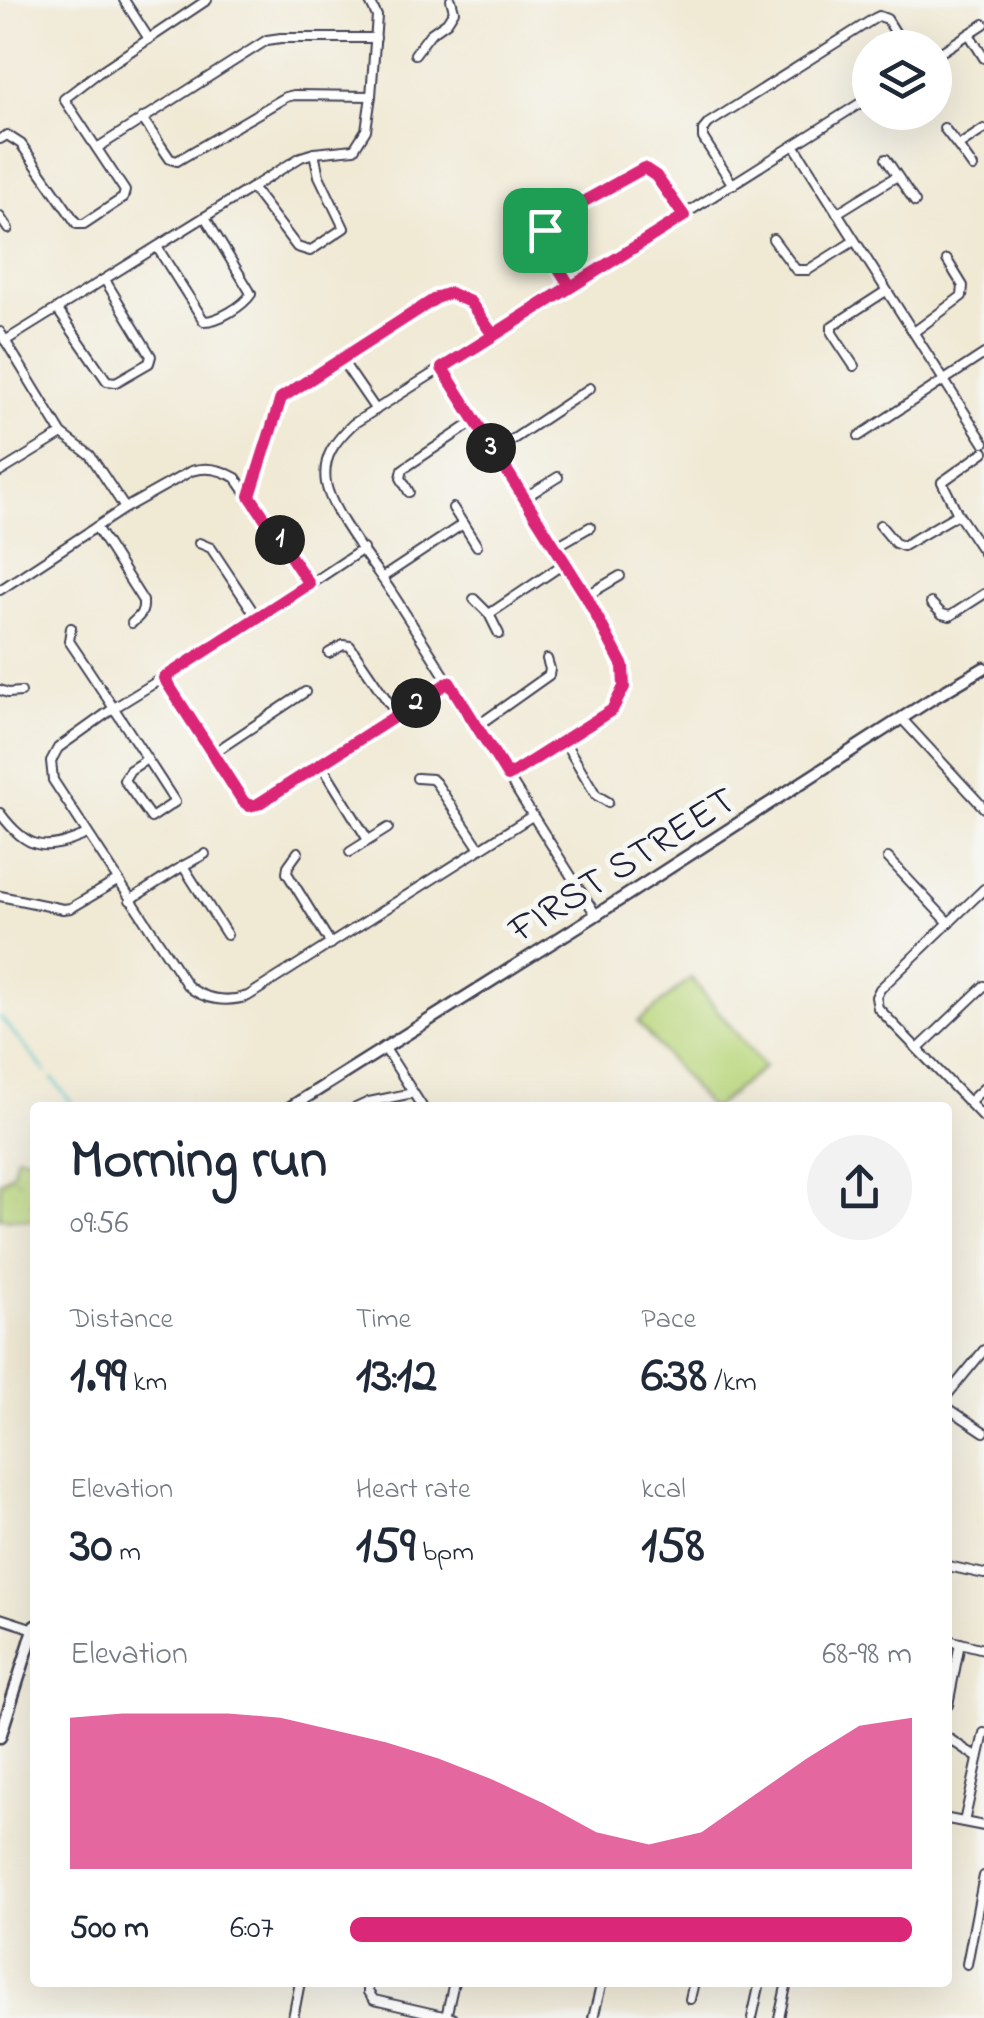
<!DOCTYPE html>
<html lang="en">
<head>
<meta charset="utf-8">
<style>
  body { margin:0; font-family:"Indie Flower",sans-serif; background:#f2f2f3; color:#1f2937; height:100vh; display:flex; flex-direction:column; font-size:38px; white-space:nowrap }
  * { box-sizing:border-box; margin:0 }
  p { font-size:32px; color:#747a83 }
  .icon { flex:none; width:55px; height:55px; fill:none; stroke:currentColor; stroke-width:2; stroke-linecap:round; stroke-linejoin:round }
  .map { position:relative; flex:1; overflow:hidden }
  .details { position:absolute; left:30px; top:1102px; width:922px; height:885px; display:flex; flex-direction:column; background:#fff; border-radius:10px; box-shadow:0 10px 40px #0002 }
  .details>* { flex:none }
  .fabs { position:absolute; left:852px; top:30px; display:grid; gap:20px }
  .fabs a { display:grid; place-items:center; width:100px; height:100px; border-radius:50%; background:#fff; box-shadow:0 10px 40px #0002; font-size:50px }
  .pin { position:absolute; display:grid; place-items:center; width:85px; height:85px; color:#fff; margin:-42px; border-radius:20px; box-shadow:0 5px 15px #0006 }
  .km { position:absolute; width:50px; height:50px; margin:-25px; border-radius:50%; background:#222; color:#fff; font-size:28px; line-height:50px; text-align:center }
  .round { display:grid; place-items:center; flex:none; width:105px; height:105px; border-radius:52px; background:#f2f2f3 }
  .head { display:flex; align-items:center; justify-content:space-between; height:170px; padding:0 40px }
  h1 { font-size:55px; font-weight:800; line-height:75px }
  .figures { display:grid; grid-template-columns:repeat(3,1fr); gap:15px; height:170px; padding:10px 40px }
  .figures div { display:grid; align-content:center }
  .figures b { font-size:50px; font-weight:800 }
  .figures small { font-size:28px; font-weight:400 }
  .figures p { font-size:28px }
  .chart { height:280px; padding:20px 40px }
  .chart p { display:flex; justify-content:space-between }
  .chart svg { width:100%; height:180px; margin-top:10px; fill:#db2777; opacity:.7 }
  ul { padding:0 40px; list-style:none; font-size:32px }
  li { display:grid; grid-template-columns:160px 120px 1fr; align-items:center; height:75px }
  li i { height:25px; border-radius:12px; background:#db2777 }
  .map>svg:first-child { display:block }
</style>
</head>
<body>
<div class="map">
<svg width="984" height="2018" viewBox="0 0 984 2018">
  <defs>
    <pattern id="park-crowns" width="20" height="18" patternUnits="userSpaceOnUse" patternTransform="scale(2.5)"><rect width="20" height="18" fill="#bad77d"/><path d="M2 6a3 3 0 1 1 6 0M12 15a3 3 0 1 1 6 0" fill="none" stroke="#a0b86d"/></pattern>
  </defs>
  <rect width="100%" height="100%" fill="#f6f6f2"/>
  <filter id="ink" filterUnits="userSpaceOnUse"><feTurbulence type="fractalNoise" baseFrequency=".01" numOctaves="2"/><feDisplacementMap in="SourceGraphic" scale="20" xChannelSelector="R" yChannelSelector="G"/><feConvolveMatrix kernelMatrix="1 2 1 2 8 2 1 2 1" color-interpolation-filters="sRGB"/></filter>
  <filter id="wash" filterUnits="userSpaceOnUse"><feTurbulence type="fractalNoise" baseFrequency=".0048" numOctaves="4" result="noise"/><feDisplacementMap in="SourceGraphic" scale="40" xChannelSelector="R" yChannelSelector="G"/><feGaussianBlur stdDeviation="2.25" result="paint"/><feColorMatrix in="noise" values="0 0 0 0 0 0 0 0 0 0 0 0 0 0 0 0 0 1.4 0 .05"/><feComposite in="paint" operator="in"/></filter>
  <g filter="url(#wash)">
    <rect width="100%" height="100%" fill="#f0e9d4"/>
    <!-- grass -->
    <path fill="#bad77d" stroke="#6e7c5c" stroke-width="2.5" d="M691,978L764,1067L715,1107H709L638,1022Z"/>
    <!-- park -->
    <path fill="url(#park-crowns)" stroke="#6e7c5c" stroke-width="2.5" d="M17,1155L35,1160V1220L0,1218V1182L13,1172Z"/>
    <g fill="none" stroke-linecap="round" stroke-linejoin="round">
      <!-- stream -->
      <g stroke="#59c6cc" stroke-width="2.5">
        <path d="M0,1017L46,1072"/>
        <path d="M52,1078L76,1108"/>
      </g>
    </g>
  </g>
  <g filter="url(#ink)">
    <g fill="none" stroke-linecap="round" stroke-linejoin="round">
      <!-- minor casing -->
      <g stroke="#414052" stroke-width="12">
        <g id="minor">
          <path d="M124,0L149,39"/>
          <path d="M969,34L984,58"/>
          <path d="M415,54L430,34L447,22L454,11L451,0"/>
          <path d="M935,56L984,24"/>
          <path d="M142,118L170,159L177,161L286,97L294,95L371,96"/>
          <path d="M944,128L958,146"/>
          <path d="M0,139L7,135L21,144L77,224H84L123,198L125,191L64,99L95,75L207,0"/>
          <path d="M794,145L984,443"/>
          <path d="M97,148L267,40L281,38H376"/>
          <path d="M886,159L915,202"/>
          <path d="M973,167L958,146L984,129"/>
          <path d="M733,185L703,138V130L709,123L875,18L879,16L887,19L905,48"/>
          <path d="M252,188L297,247L310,251L344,228L319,176L314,153"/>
          <path d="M837,213L897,176"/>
          <path d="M0,217L8,229"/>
          <path d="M773,239L796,270H808L854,241"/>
          <path d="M157,247L204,321C219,321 243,306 251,294L249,290L205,217"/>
          <path d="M570,286L545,247L542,238C550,216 621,178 645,168L656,176L685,216"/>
          <path d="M57,309L107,381L116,382L149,363L151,356L105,280"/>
          <path d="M0,332L62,434L90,455L125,508"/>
          <path d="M914,332L962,296L963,286L947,260"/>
          <path d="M5,341L301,157L314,153L354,149L366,130L371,96L377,16L369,0"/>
          <path d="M341,359L376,410"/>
          <path d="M854,366L832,333V326L886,291"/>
          <path d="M442,368L586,596L623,666C627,684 623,696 612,710L508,776"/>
          <path d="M859,436L984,354"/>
          <path d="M494,452L590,388"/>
          <path d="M984,452L942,482L958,514L984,553"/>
          <path d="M0,472L62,434"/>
          <path d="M409,492L401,478L403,469L475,421"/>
          <path d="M250,496L281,398L437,297C466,286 479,314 493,335"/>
          <path d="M524,498L558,477"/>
          <path d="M453,508L477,546"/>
          <path d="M880,525L895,543L903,546L958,514"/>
          <path d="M96,527L143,601C144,612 140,616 132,623"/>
          <path d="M199,543L211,548L258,619"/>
          <path d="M555,547L590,527"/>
          <path d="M363,549L258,619L114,708L58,748L51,761L53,780L187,985C203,1000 227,1003 248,996L532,816"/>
          <path d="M383,577L463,524"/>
          <path d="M0,590L125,508L191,471C207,466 221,469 236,478L309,584"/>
          <path d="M586,596L620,576"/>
          <path d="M474,599L489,614L499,634"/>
          <path d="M931,603L942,614L950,616L984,594"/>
          <path d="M489,614L565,563"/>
          <path d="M71,628L69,641C105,694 140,748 175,802L151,818L124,780L130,770L147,759"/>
          <path d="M329,653L343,645L350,646L397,715"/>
          <path d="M164,678L243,801L249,806L258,804L449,682"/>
          <path d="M0,690L8,693L21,692"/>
          <path d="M902,719L984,808"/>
          <path d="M477,726L549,675L550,669L547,659"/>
          <path d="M564,741L596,795L608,802"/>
          <path d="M212,754L305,692"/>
          <path d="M321,764L368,840"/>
          <path d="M417,778L432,779L436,783L480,849"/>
          <path d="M0,813C28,851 46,852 87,834"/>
          <path d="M298,852L288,866L287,873L331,944"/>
          <path d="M350,852L388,828"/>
          <path d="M888,858L949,923"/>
          <path d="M183,866L205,854"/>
          <path d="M984,889L880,989L876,997L878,1008L984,1118"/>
          <path d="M0,896L63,909L71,908L117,881"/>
          <path d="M130,900L183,866L227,935"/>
          <path d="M596,915C527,808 461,700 392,593C374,565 331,513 326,483C322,457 335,441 353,424L870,97"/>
          <path d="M384,1047L423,1108"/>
          <path d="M918,1049L984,986"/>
          <path d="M969,1102L984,1088"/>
          <path d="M356,1108L369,1102L413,1093"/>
          <path d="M948,1394L984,1350"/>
          <path d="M948,1408L984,1432"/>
          <path d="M948,1566L984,1574"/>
          <path d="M0,1618L34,1629"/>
          <path d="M948,1640L984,1649"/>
          <path d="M948,1705L960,1643"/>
          <path d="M948,1738L978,1758"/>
          <path d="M948,1819L984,1826"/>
          <path d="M964,1822L984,1733"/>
          <path d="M967,1964L984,1876"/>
          <path d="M368,1982V1992L374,2000L452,2018"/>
          <path d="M690,1999L694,1982"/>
          <path d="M446,2017L454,1982"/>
          <path d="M293,2018L300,1982"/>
          <path d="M593,2018L602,1982"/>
          <path d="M752,2018L760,1982"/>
          <path d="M779,2018L787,1982"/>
        </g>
      </g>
      <!-- tertiary casing -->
      <g stroke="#414052" stroke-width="15">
        <g id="tertiary">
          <path d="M289,1108L596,915L930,700L984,668"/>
          <path d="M0,1737L35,1626"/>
        </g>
      </g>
      <!-- minor -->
      <use href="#minor" stroke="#fff" stroke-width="8"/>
      <!-- tertiary -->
      <use href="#tertiary" stroke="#fff" stroke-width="10"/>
    </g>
  </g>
  <g fill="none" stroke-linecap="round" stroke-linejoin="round" filter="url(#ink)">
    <!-- route casing -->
    <g stroke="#fff" stroke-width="20">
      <path id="route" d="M545,230L542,234V242L570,286L493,335L470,302L450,293L438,297L281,398L250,496L309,584L164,678L243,801L249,806L258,804L449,682L508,776L612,710L624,687L623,666L586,596L442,368L684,216L656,176L644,168L581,203L545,230"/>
    </g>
    <!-- route -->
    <use href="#route" stroke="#db2777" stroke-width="12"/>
  </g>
  <g text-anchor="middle" stroke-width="10" stroke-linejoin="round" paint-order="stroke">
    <!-- street labels -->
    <g font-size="40" fill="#22223b" stroke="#f6f6f2">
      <text transform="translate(621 863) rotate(-32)" y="14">FIRST STREET</text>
    </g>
  </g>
</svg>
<div class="fabs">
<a><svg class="icon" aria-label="layers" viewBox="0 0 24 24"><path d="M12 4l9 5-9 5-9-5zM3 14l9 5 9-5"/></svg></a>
</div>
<div class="pin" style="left:545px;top:230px;background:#1e9e55"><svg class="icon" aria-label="arrive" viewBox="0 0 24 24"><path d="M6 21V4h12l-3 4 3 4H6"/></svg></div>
<b class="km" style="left:280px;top:540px">1</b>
<b class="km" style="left:416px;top:703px">2</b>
<b class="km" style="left:491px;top:448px">3</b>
<section class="details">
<div class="head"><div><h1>Morning run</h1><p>09:56</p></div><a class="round"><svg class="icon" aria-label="share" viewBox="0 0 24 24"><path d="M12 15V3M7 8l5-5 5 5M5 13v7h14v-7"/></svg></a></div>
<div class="figures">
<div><p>Distance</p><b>1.99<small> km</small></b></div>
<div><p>Time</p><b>13:12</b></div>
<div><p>Pace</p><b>6:38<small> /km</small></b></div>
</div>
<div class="figures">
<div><p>Elevation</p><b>30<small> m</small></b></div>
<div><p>Heart rate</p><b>159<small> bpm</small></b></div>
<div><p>kcal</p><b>158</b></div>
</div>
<div class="chart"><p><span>Elevation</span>68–98 m</p>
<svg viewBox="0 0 160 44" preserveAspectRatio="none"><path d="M0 44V7L10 6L20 6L30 6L40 7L50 10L60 13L70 17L80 22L90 28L100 35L110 38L120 35L130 26L140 17L150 9L160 7V44z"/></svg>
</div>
<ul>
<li><b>500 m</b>6:07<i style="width:100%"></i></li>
</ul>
</section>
</div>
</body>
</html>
